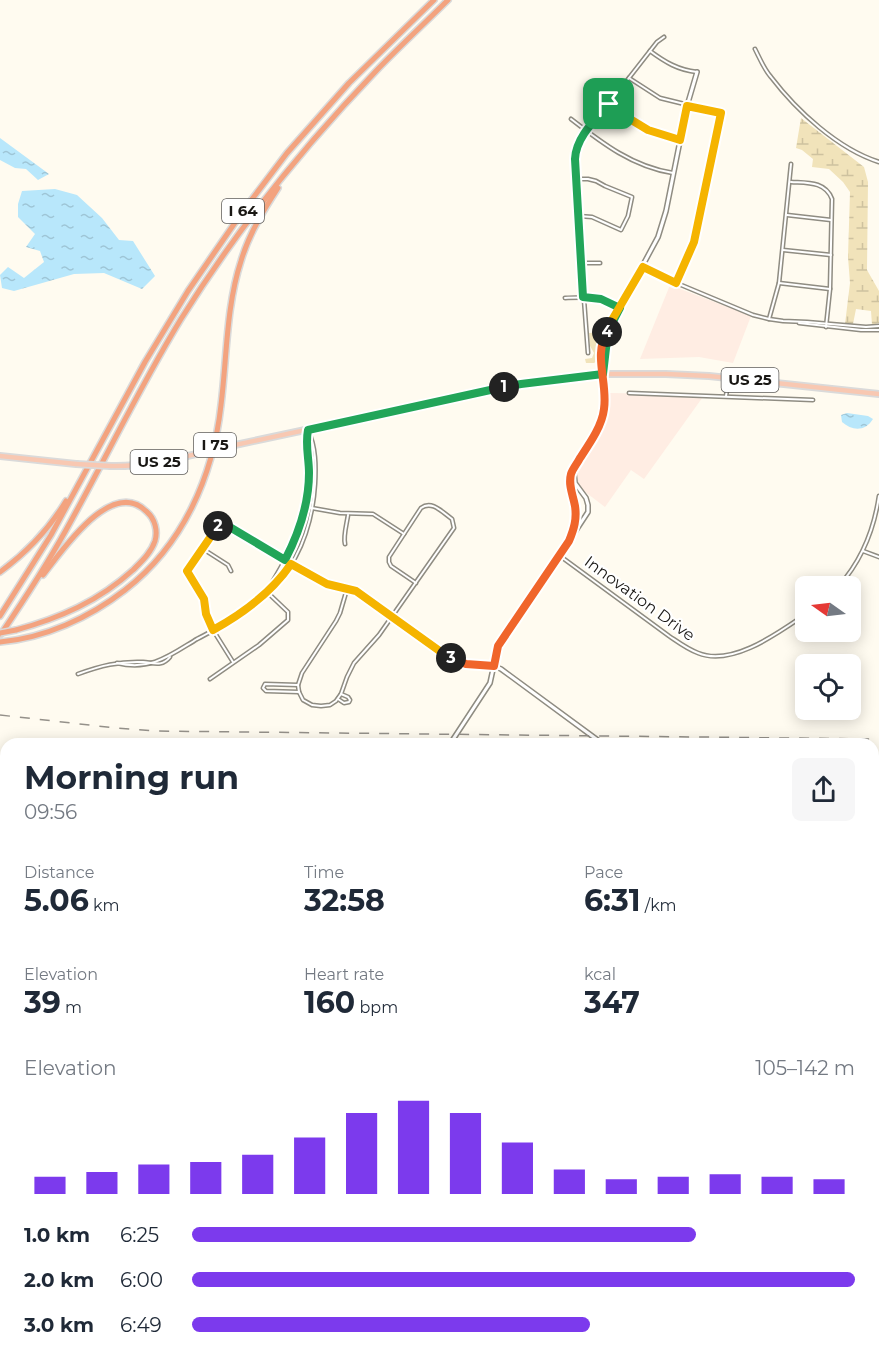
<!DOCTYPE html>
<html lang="en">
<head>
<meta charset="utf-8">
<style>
  body { margin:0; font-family:Montserrat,sans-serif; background:#f6f6f7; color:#1f2937; height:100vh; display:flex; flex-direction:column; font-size:22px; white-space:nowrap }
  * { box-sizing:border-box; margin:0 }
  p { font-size:20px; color:#747a83 }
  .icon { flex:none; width:33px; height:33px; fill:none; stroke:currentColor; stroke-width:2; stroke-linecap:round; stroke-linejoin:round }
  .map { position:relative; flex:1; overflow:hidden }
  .sheet { position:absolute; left:0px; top:738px; width:879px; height:621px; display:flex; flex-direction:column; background:#fff; border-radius:18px 18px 0 0; box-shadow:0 3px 15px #0003 }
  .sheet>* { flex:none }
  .needle { width:39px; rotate:284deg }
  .controls { position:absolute; left:795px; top:576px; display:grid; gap:12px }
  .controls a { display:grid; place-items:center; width:66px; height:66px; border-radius:9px; background:#fff; box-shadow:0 3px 15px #0003; font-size:30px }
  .pin { position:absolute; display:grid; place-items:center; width:51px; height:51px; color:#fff; margin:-26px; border-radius:12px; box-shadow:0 3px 9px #0006 }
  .km { position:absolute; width:30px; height:30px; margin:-15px; border-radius:50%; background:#222; color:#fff; font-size:16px; line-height:30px; text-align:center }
  .round { display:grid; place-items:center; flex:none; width:63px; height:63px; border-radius:9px; background:#f6f6f7 }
  .summary { display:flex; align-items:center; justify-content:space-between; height:102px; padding:0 24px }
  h1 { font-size:33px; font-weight:700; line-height:45px }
  .stats { display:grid; grid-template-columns:repeat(3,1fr); gap:9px; height:102px; padding:6px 24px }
  .stats div { display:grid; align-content:center }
  .stats b { font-size:30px; font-weight:700 }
  .stats small { font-size:16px; font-weight:400 }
  .stats p { font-size:16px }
  .chart { height:168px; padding:12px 24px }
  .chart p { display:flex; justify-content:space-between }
  .chart svg { width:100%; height:108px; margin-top:6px; stroke:#7c3aed; stroke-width:6 }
  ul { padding:0 24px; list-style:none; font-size:20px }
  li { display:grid; grid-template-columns:96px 72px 1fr; align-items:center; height:45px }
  li i { height:15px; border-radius:8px; background:#7c3aed }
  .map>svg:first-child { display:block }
</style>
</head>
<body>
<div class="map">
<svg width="879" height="1359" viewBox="0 0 879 1359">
  <defs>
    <pattern id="wetland-marsh" width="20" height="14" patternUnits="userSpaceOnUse" patternTransform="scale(1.5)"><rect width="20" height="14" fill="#f1e3ba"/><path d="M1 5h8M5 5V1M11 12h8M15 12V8" fill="none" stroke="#cec29f"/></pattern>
    <pattern id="park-tufts" width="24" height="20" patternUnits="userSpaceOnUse" patternTransform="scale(1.5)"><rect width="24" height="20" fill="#f1e3ba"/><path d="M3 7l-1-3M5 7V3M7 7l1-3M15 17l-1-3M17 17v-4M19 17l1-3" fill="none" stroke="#cec29f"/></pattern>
    <pattern id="water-ripples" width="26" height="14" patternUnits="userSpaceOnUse" patternTransform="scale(1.5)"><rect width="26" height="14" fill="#b8e7fb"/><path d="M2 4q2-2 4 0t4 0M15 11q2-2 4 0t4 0" fill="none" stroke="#9ec5d6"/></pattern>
  </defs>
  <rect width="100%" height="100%" fill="#fffbf0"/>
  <!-- education -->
  <g fill="#ffede3">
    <path d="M670,285L751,316L733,363L699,357L640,359Z"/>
    <path d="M608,393L705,394L644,479L631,470L605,507L580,488L575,477L577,464L598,434L604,420L608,407Z"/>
  </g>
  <!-- grass -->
  <path fill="#f1e3ba" d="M271,1353H321V1359H279Z"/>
  <!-- wetland -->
  <path fill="url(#wetland-marsh)" d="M801,118L864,167L868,182L867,270L879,291V323L872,325L871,311L856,309L853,324H845L850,283L848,257L850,192L843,182L829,169L812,167L813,159L802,150L796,148Z"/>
  <!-- park -->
  <g fill="url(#park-tufts)">
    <path d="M602,332L600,340L598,360L594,363H586L585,359L592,358L594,353L590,346L589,333Z"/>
    <path d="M58,1353H270L279,1359H58Z"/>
  </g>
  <!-- water -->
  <g fill="url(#water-ripples)">
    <path d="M0,138L49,174L38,180L26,169L15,168L0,160Z"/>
    <path d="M55,189L77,195L102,218L119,240L133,241L155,276L142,289L104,273L74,274L14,291L2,288L0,275L8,267L24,278L44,262L40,251L26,247L35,234L18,217V204L22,191Z"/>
    <path d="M847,413L868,416L873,419C865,432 852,431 842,422L841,415Z"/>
  </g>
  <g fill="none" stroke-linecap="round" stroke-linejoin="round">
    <!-- minor casing -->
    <g stroke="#8f8c82" stroke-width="5">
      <g id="minor">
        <path d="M755,49C760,59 764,69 771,77C797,111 838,149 879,162"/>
        <path d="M650,51C665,62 678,70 697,72"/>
        <path d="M629,78L660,98L721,113L694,242L676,283"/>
        <path d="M609,104L619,113L648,130L680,140"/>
        <path d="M571,119C602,143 633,167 673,173"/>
        <path d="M575,179H588L596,181L605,186L632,197L628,216L621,230L592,217L579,216"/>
        <path d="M791,182C807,183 825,181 832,199L830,289L826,327"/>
        <path d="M787,215L831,220"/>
        <path d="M783,250L831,255"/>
        <path d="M581,263H600"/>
        <path d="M643,267L674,282L753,315L769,319L783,321L807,322L866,327L879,326"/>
        <path d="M779,283L830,289"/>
        <path d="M565,298C589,297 599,296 620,308"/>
        <path d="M769,319L779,283L791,164"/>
        <path d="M799,323L861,330H879"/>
        <path d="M588,353L575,179V150L579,142L657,42L664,37"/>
        <path d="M629,393L813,400"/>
        <path d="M726,396L729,378"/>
        <path d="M306,507L340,513L373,514L404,534"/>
        <path d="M345,544C343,536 347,523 348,515"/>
        <path d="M203,549L228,565L231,571"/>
        <path d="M863,551L879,557"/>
        <path d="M560,556L669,636C678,642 687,649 698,653C732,667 778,633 806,614"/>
        <path d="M839,586C862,560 874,530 879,496"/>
        <path d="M268,589C292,550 306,523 309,477C310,461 305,446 308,430"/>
        <path d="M347,589L340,613L336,621L302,673L298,685L299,692L303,700L312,705L321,706L330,705L336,701L341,694L347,677L354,663L379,635L454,528L452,519C442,512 432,500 421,508L389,557V562L391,566L416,583"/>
        <path d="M233,662L213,630L206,614L204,599L187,571L215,529L221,525L228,526L327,584L356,591L452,659L466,664L494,666"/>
        <path d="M117,663C151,671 169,656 197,639C209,633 221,626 233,619C244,611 254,602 264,593C270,588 277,583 282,577C303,552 313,517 315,484C316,466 316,447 308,430"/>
        <path d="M78,674C100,666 119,661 143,662C154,663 162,667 170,657"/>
        <path d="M210,679L259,645L288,620V612L267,592"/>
        <path d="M298,685L265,684L263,688L266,691L299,692"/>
        <path d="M338,699L344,703L349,702L350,700L348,697L341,694"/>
        <path d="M873,834V778"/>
        <path d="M873,884H879"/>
        <path d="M873,928L879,932"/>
        <path d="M873,1012L879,1014"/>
        <path d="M0,1136L6,1134"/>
        <path d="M873,1197L879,1194"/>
        <path d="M873,1198L879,1208"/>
        <path d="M873,1265L879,1275"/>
        <path d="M81,1353L83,1359"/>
        <path d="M341,1353V1359"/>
        <path d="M378,1353L379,1359"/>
        <path d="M420,1359L424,1353"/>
        <path d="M465,1359L469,1353"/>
        <path d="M509,1359L513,1353"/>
        <path d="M558,1359L556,1357L559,1353"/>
        <path d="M627,1359L628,1353"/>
        <path d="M667,1359L668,1353"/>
      </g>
    </g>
    <!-- tertiary casing -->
    <g stroke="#8f8c82" stroke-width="6">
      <g id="tertiary">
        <path d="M604,371L607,332"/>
        <path d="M572,534C581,512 566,492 573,470"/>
        <path d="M494,666L501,669L603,744"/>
        <path d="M450,744L490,683L498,646L569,541L588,512V505L586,498L575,483L574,473L603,417L605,404V392L601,355L603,339L658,237L666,211L687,106L697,72"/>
        <path d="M873,910L879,911"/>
        <path d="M791,1353L828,1359"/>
        <path d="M54,1359V1353"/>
      </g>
    </g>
    <!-- primary casing -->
    <g stroke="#dadada" stroke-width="8">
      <g id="primary">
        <path d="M221,448L521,384L603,374H666L709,376L879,394"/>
        <path d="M0,456L76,464"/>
        <path d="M111,466C143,467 174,459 205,452"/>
      </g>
    </g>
    <!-- motorway casing -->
    <g stroke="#dadada" stroke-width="8">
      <g id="motorway">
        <path d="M0,572C26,553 49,529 66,501"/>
        <path d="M0,616L51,535L145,362L188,291L243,211L287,153L349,83L434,0"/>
        <path d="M16,630C60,618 99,601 133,570C141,562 151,553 155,541C158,531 155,519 147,512C112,476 62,551 43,575"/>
        <path d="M1,634C24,600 46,566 66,530C105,460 139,388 181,319C237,229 304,146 377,70C400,46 425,23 448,0"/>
        <path d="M0,642C45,638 89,618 125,590C183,545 213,477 221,405C227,357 226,307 241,261C249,234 263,211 278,188"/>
      </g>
    </g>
    <!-- minor -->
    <use href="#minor" stroke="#fff" stroke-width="2"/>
    <!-- tertiary -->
    <use href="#tertiary" stroke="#fff" stroke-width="3"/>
    <!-- primary -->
    <use href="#primary" stroke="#f8c8b2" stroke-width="4.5"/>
    <!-- motorway -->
    <use href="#motorway" stroke="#f3a37f" stroke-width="5"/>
    <!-- rail -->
    <path stroke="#95918a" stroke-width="1.5" stroke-dasharray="10 10" stroke-linecap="butt" d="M0,715L115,728L155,731L879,739"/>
    <!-- primary-bridge casing -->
    <g stroke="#dadada" stroke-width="8" stroke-linecap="butt">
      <g id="primary-bridge">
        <path d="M205,452L221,448"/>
        <path d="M76,464L111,466"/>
      </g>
    </g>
    <!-- motorway-bridge casing -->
    <g stroke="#dadada" stroke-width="8" stroke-linecap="butt">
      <path id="motorway-bridge" d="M0,633L16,630"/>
    </g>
    <!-- primary-bridge -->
    <use href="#primary-bridge" stroke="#f8c8b2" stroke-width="4.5"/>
    <!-- motorway-bridge -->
    <use href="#motorway-bridge" stroke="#f3a37f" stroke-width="5"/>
  </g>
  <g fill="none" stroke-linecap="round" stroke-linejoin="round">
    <!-- split-1 casing -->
    <g stroke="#fff" stroke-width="12">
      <path id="split-1" d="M504,387L521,384L603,374L608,331L620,308L601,299L583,297L575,159C576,137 595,120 609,104"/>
    </g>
    <!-- split-2 casing -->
    <g stroke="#fff" stroke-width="12">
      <path id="split-2" d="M218,526L225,525L228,526L285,560C299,533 309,504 309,473C309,458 305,445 308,430L504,387"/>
    </g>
    <!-- split-3 casing -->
    <g stroke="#fff" stroke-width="12">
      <path id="split-3" d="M218,526L187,571L204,599L206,614L213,630C242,614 272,592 291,564L327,584L356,591L441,652L451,658"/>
    </g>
    <!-- split-4 casing -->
    <g stroke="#fff" stroke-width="12">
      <path id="split-4" d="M451,658L466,664L494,666L498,646L569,541C574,529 577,519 575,506C573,495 568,485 571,474C573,468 577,464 580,458C590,443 602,426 604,409C608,383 593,355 607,332"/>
    </g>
    <!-- split-5 casing -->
    <g stroke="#fff" stroke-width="12">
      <path id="split-5" d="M607,332L612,320L643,267L676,283L694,242L721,113L687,106L680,140L648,130L620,113L609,104"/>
    </g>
    <!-- split-1 -->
    <use href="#split-1" stroke="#22a559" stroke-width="8"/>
    <!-- split-2 -->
    <use href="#split-2" stroke="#22a559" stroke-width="8"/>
    <!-- split-3 -->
    <use href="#split-3" stroke="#f5b400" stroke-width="8"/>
    <!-- split-4 -->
    <use href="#split-4" stroke="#f0652b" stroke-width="8"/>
    <!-- split-5 -->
    <use href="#split-5" stroke="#f5b400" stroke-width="8"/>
  </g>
  <g text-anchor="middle" stroke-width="4.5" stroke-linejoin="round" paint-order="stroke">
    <!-- shield labels -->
    <g fill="#fff" stroke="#5f5d5b" stroke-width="1.5">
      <rect x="222" y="199" width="42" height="24" rx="4.5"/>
      <rect x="721.5" y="368" width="57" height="24" rx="4.5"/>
      <rect x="194" y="433" width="42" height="24" rx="4.5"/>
      <rect x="130.5" y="450" width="57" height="24" rx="4.5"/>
    </g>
    <g font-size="15" font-weight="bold" fill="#1a1815">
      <text x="243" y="216">I 64</text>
      <text x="750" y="385">US 25</text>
      <text x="215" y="450">I 75</text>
      <text x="159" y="467">US 25</text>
    </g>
    <!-- street labels -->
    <g font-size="16" fill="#1a1815" stroke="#fff">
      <text transform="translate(640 598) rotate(36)" y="6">Innovation Drive</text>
    </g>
  </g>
</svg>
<div class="controls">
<a><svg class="needle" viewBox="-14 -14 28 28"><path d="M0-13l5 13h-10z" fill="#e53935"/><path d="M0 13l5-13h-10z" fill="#747a83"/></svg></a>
<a><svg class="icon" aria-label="locate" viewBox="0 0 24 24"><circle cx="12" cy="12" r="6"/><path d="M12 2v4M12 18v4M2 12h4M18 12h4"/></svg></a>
</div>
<div class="pin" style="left:609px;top:104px;background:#1e9e55"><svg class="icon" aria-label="arrive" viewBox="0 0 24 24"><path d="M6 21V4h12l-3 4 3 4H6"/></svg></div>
<b class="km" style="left:504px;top:387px">1</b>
<b class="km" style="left:218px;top:526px">2</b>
<b class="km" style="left:451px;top:658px">3</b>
<b class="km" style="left:607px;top:332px">4</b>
<section class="sheet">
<div class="summary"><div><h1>Morning run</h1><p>09:56</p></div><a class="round"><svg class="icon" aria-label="share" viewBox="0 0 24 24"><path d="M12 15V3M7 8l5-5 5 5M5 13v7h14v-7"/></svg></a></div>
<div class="stats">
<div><p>Distance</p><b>5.06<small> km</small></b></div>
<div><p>Time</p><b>32:58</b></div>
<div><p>Pace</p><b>6:31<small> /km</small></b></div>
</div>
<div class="stats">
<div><p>Elevation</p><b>39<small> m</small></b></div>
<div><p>Heart rate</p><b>160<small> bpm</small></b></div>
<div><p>kcal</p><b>347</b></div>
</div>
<div class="chart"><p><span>Elevation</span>105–142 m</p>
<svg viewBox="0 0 160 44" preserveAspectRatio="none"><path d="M5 44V37M15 44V35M25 44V32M35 44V31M45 44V28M55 44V21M65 44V11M75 44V6M85 44V11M95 44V23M105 44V34M115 44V38M125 44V37M135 44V36M145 44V37M155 44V38"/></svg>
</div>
<ul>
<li><b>1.0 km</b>6:25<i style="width:76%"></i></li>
<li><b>2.0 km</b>6:00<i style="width:100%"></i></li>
<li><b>3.0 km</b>6:49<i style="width:60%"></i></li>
</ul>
</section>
</div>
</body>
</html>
